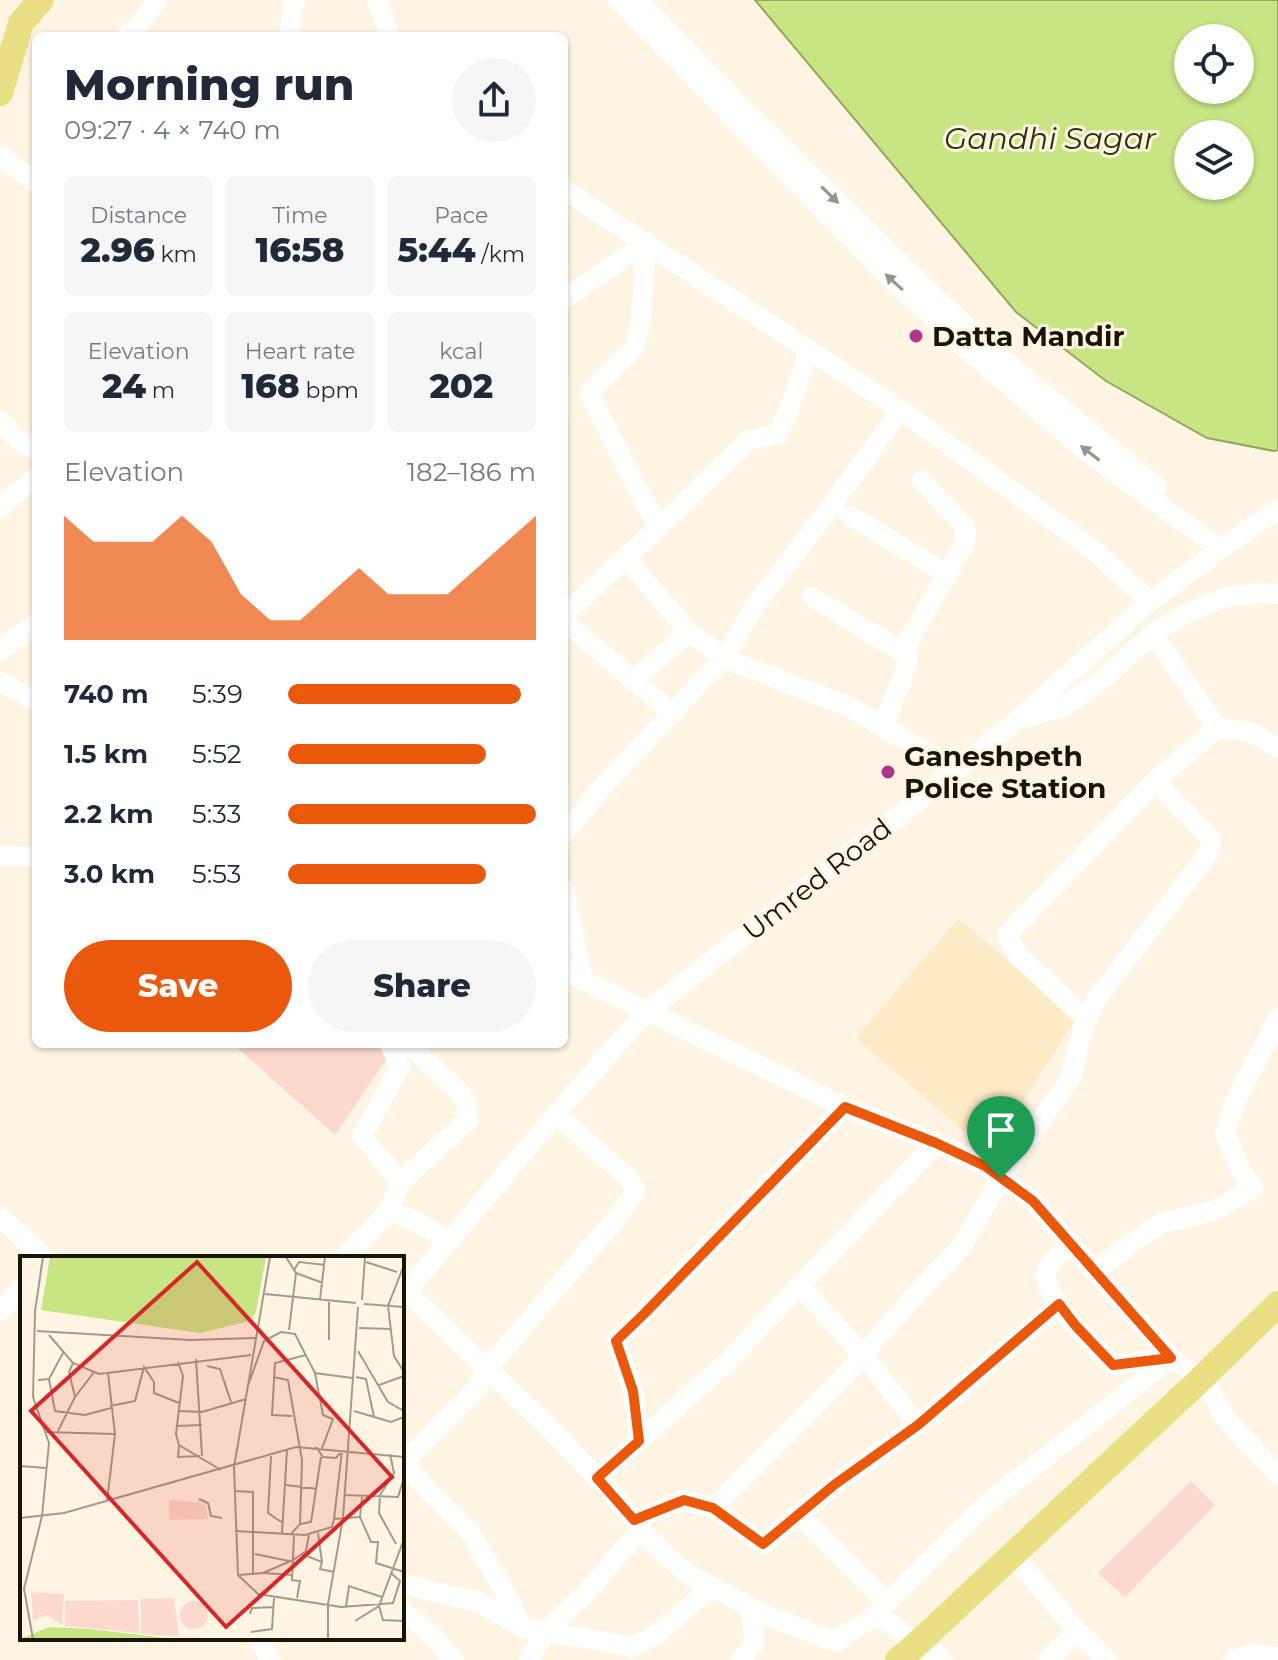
<!DOCTYPE html>
<html lang="en">
<head>
<meta charset="utf-8">
<style>
  body { margin:0; font-family:Montserrat,sans-serif; background:#f6f6f7; color:#1f2937; height:100vh; display:flex; flex-direction:column; font-size:30px; white-space:nowrap }
  * { box-sizing:border-box; margin:0 }
  p { font-size:26px; color:#747a83 }
  .icon { flex:none; width:44px; height:44px; fill:none; stroke:currentColor; stroke-width:2; stroke-linecap:round; stroke-linejoin:round }
  .map { position:relative; flex:1; overflow:hidden }
  .drawer { position:absolute; left:32px; top:32px; width:536px; height:1016px; display:flex; flex-direction:column; background:#fff; border-radius:12px; box-shadow:0 2px 6px #0004 }
  .drawer>* { flex:none }
  .tools { position:absolute; left:1174px; top:24px; display:grid; gap:16px }
  .tools a { display:grid; place-items:center; width:80px; height:80px; border-radius:50%; background:#fff; box-shadow:0 2px 6px #0004; font-size:40px }
  .pin { position:absolute; display:grid; place-items:center; width:68px; height:68px; color:#fff; margin:-82px -34px; border-radius:50% 50% 50% 0; rotate:-45deg; box-shadow:0 0 8px #0007 }
  .pin .icon { rotate:45deg }
  .round { display:grid; place-items:center; flex:none; width:84px; height:84px; border-radius:42px; background:#f6f6f7 }
  .head { display:flex; align-items:center; justify-content:space-between; height:136px; padding:0 32px }
  h1 { font-size:44px; font-weight:800; line-height:60px }
  .metrics { display:grid; grid-template-columns:repeat(3,1fr); gap:12px; height:136px; padding:8px 32px }
  .metrics div { display:grid; align-content:center; border-radius:12px; background:#f6f6f7; text-align:center }
  .metrics b { font-size:34px; font-weight:800 }
  .metrics small { font-size:22px; font-weight:400 }
  .metrics p { font-size:22px }
  .chart { height:224px; padding:16px 32px }
  .chart p { display:flex; justify-content:space-between }
  .chart svg { width:100%; height:144px; margin-top:8px; fill:#ea580c; opacity:.7 }
  .action { display:flex; gap:16px; margin-top:auto; padding:16px 32px }
  .action a { flex:1; height:92px; border-radius:48px; background:#ea580c; color:#fff; font-size:32px; font-weight:800; line-height:92px; text-align:center }
  .action a+a { background:#f6f6f7; color:#1f2937 }
  ul { padding:0 32px; list-style:none; font-size:26px }
  li { display:grid; grid-template-columns:128px 96px 1fr; align-items:center; height:60px }
  li i { height:20px; border-radius:10px; background:#ea580c }
  .map>svg:first-child { display:block }
</style>
</head>
<body>
<div class="map">
<svg width="1278" height="1660" viewBox="0 0 1278 1660">
  <rect width="100%" height="100%" fill="#fff5e2"/>
  <!-- built -->
  <path fill="#feeac4" d="M958,919L1076,1018L990,1154L856,1038Z"/>
  <!-- green -->
  <g fill="#fcd9cc">
    <path d="M233,1044H379L389,1055L335,1135Z"/>
    <path d="M1191,1481L1215,1505L1125,1597L1098,1573Z"/>
  </g>
  <!-- water -->
  <path fill="#c7e683" stroke="#93a75e" stroke-width="2" fill-rule="evenodd" d="M755,0H1278V450L1274,451L1207,438L1106,381L1016,312ZM1188,38H1240V90H1188ZM1188,134H1240V186H1188Z"/>
  <g fill="none" stroke-linecap="round" stroke-linejoin="round">
    <!-- minor -->
    <g stroke="#fff" stroke-width="20">
      <path d="M377,0L390,36"/>
      <path d="M618,0L882,270L965,348L1088,453L1220,549"/>
      <path d="M638,0L740,106L947,309L1006,362L1157,487"/>
      <path d="M127,36L143,20L157,0"/>
      <path d="M289,36L292,8L297,0"/>
      <path d="M0,155L36,183"/>
      <path d="M564,190L901,410L1095,551L1150,602"/>
      <path d="M564,299L646,242L641,319L634,348L589,393L640,494L659,527"/>
      <path d="M0,421L18,440L36,451"/>
      <path d="M0,508L36,477"/>
      <path d="M849,515L947,574"/>
      <path d="M625,558L689,632L724,658L849,707L957,770"/>
      <path d="M812,597L907,655"/>
      <path d="M564,615L659,527L749,440L778,434L788,412L809,352"/>
      <path d="M564,621L672,713"/>
      <path d="M1150,636L1163,648L1217,728"/>
      <path d="M0,651L36,623"/>
      <path d="M634,680L689,632"/>
      <path d="M0,682L36,701"/>
      <path d="M1023,718L1063,707L1105,677L1156,631L1191,611L1227,597L1257,593L1278,594"/>
      <path d="M883,726L907,666L908,642L965,543L966,528L922,481"/>
      <path d="M564,834L605,784L724,658L757,602L815,528L901,410"/>
      <path d="M0,856L36,857"/>
      <path d="M564,889L583,981"/>
      <path d="M564,971L845,1107L936,1143L985,1166L1033,1201L1171,1358L1201,1379L1208,1386L1225,1418L1278,1475"/>
      <path d="M1087,1020L1019,956L1007,935L1155,781L1217,728L1250,732L1278,748"/>
      <path d="M390,1044L400,1067L362,1136L400,1182"/>
      <path d="M389,1211L400,1182L469,1119L464,1097L409,1044"/>
      <path d="M0,1217L45,1258"/>
      <path d="M1071,1244C1063,1251 1047,1262 1046,1273C1044,1300 1095,1346 1113,1365L1171,1358"/>
      <path d="M344,1258L389,1211C412,1218 429,1227 447,1242"/>
      <path d="M1095,1272L1132,1243L1162,1223L1215,1210L1253,1188L1241,1170L1225,1133L1235,1102L1278,1018"/>
      <path d="M800,1286L863,1355L918,1425"/>
      <path d="M407,1292L547,1426L613,1494L650,1540L687,1574L768,1616L835,1642L874,1616L894,1626L916,1645L931,1650L942,1660"/>
      <path d="M402,1297L556,1114L646,1012L957,770L1018,719L1150,602L1230,542L1278,509"/>
      <path d="M0,1311L22,1289"/>
      <path d="M639,1441L633,1391L616,1341L845,1107"/>
      <path d="M402,1463L473,1536L523,1626"/>
      <path d="M402,1464L475,1390L487,1369L615,1220L636,1191L628,1178L556,1114"/>
      <path d="M597,1478L725,1364L936,1143"/>
      <path d="M713,1508L763,1544L834,1485L918,1425L1059,1304"/>
      <path d="M799,1514L887,1602"/>
      <path d="M634,1520L684,1500L713,1508L841,1380L916,1294L962,1246L1001,1178L1071,1077L1083,1030L1095,1001L1211,850V839L1155,781"/>
      <path d="M1013,1555L1078,1632L1107,1660"/>
      <path d="M402,1584L478,1602L524,1628L544,1633L586,1638L632,1647L657,1634L712,1587"/>
      <path d="M402,1610L434,1638L454,1660"/>
      <path d="M874,1616L985,1505L1171,1358"/>
      <path d="M258,1638L270,1660"/>
      <path d="M529,1660L544,1633L585,1594L641,1529"/>
      <path d="M740,1660L754,1644L751,1607"/>
      <path d="M1047,1660L1078,1632"/>
      <path d="M1234,1660L1251,1654L1278,1657"/>
    </g>
    <!-- major -->
    <g stroke="#e9df83" stroke-width="26">
      <path d="M0,93L21,23L41,0"/>
      <path d="M898,1660L916,1645L1201,1379L1278,1304"/>
    </g>
  </g>
  <!-- one-way arrows -->
  <defs><path id="oneway-solid" d="M-6-.8H1V-3.2L6.5 0L1 3.2V.8H-6Z" transform="scale(2)"/></defs>
  <g fill="#989590">
    <use href="#oneway-solid" transform="translate(830 195) rotate(44)"/>
    <use href="#oneway-solid" transform="translate(894 282) rotate(-137)"/>
    <use href="#oneway-solid" transform="translate(1090 453) rotate(-142)"/>
  </g>
  <g fill="none" stroke-linecap="round" stroke-linejoin="round">
    <!-- route casing -->
    <g stroke="#fff" stroke-width="16">
      <path id="route" d="M845,1107L936,1143L985,1166L1033,1201L1171,1358L1113,1365L1075,1325L1059,1304L918,1425L834,1485L763,1544L713,1508L684,1500L634,1520L597,1478L639,1441L633,1391L616,1341L645,1313Z"/>
    </g>
    <!-- route -->
    <use href="#route" stroke="#ea580c" stroke-width="10"/>
  </g>
  <!-- markers -->
  <g fill="#af3589" stroke="#fff5e2" stroke-width="3">
    <circle cx="916" cy="336" r="8"/>
    <circle cx="888" cy="772" r="8"/>
  </g>
  <g text-anchor="middle" stroke-width="6" stroke-linejoin="round" paint-order="stroke">
    <!-- poi labels -->
    <g font-size="28" font-weight="bold" fill="#191308" stroke="#fff5e2" text-anchor="start">
      <text x="932" y="346">Datta Mandir</text>
      <text x="904" y="766">Ganeshpeth<tspan x="904" dy="32">Police Station</tspan></text>
    </g>
    <!-- street labels -->
    <g font-size="28" fill="#191308" stroke="#fff5e2">
      <text transform="translate(817 879) rotate(-38)" y="10">Umred Road</text>
    </g>
    <!-- water labels -->
    <g font-size="30" font-style="italic" fill="#273208" stroke="#fff5e2">
      <text x="1050" y="149">Gandhi Sagar</text>
    </g>
  </g>
  <!-- overview -->
  <g transform="translate(20 1256)">
    <rect width="384" height="384" fill="#fff5e2"/>
    <path d="M149,244L185,247L188,263L149,264ZM11,336L44,338L42,369L27,359L13,364ZM154,342L159,380L196,383L121,378V343ZM118,344L119,377L45,370V345ZM160 359a14 14 0 1 1 28 0a14 14 0 1 1-28 0Z" fill="#fcd9cc"/>
    <path d="M30,1H246L236,56L230,65L180,77L21,54ZM29,371L70,373L154,383H0Z" fill="#c7e683"/>
    <path fill="none" stroke="#a39b8b" stroke-width="2" d="M250,1L214,211L218,319L238,338L321,351L373,347L380,325L371,317M266,1L276,17L269,74M346,6L377,16M384,9L368,50L374,100L384,116M274,14L279,6L305,9M276,17L303,27M245,38L336,47M300,43L305,1M309,44V84M342,44L345,1M344,48L384,51M339,72L371,73M17,75L170,84L235,82M29,79L53,107L79,118L231,99M338,95L368,146L384,155M176,103L182,200M158,106L163,120L156,178L159,189L201,214M187,110L200,113L211,146M295,117L332,122M253,121L268,124L282,204L280,268L271,278M336,121L346,123L354,161M29,123L35,155L65,159L91,152M18,124L29,123L43,97M229,127L244,85L261,76L275,78L295,117L303,159L313,163L302,192M359,129L384,120M55,141L74,116M90,150L115,145L124,111L134,126V137L159,147M158,155L182,156L226,143M334,155L371,166L384,161M272,160L252,159L255,107L286,99M156,170L182,169M38,175L55,141L49,116L53,107M24,176L95,178M159,190L158,201L180,200M296,191L303,201L316,202L322,195M370,198L374,217L360,239L359,257L376,288M251,200L248,257L263,267M0,210L26,212M266,229L297,233M214,235L233,236V319M325,239L378,241L384,222M342,241L340,261L351,286H358L356,307L384,316M179,243L188,247L191,260L202,262M87,245L95,178L88,117M0,262L44,257L276,191L384,201M314,263L322,195M280,268L291,266L301,201M215,275L285,279L312,271L314,263L340,261M262,277L267,194M298,277L302,306M274,279L272,324L280,325L277,342M235,298L269,305M282,298L302,306L300,313L314,316M244,317L272,319M219,319L243,317L273,304L286,295L289,279M359,350L363,364L384,365M326,351L329,330L362,341M230,358L232,352L253,351M335,365L359,350L384,283M231,376L252,373L254,342M13,383L4,333L22,260L29,187L13,141L15,55L23,1M308,383V348L323,262L338,51"/>
    <path fill="#d62828" fill-opacity="0.15" stroke="#d62828" stroke-width="4" d="M177,6L372,221L206,371L11,155Z"/>
    <rect width="384" height="384" fill="none" stroke="#191308" stroke-width="4"/>
  </g>
</svg>
<div class="tools">
<a><svg class="icon" aria-label="locate" viewBox="0 0 24 24"><circle cx="12" cy="12" r="6"/><path d="M12 2v4M12 18v4M2 12h4M18 12h4"/></svg></a>
<a><svg class="icon" aria-label="layers" viewBox="0 0 24 24"><path d="M12 4l9 5-9 5-9-5zM3 14l9 5 9-5"/></svg></a>
</div>
<div class="pin" style="left:1001px;top:1178px;background:#1e9e55"><svg class="icon" aria-label="arrive" viewBox="0 0 24 24"><path d="M6 21V4h12l-3 4 3 4H6"/></svg></div>
<section class="drawer">
<div class="head"><div><h1>Morning run</h1><p>09:27 · 4 × 740 m</p></div><a class="round"><svg class="icon" aria-label="share" viewBox="0 0 24 24"><path d="M12 15V3M7 8l5-5 5 5M5 13v7h14v-7"/></svg></a></div>
<div class="metrics">
<div><p>Distance</p><b>2.96<small> km</small></b></div>
<div><p>Time</p><b>16:58</b></div>
<div><p>Pace</p><b>5:44<small> /km</small></b></div>
</div>
<div class="metrics">
<div><p>Elevation</p><b>24<small> m</small></b></div>
<div><p>Heart rate</p><b>168<small> bpm</small></b></div>
<div><p>kcal</p><b>202</b></div>
</div>
<div class="chart"><p><span>Elevation</span>182–186 m</p>
<svg viewBox="0 0 160 44" preserveAspectRatio="none"><path d="M0 44V6L10 14L20 14L30 14L40 6L50 14L60 30L70 38L80 38L90 30L100 22L110 30L120 30L130 30L140 22L150 14L160 6V44z"/></svg>
</div>
<ul>
<li><b>740 m</b>5:39<i style="width:94%"></i></li>
<li><b>1.5 km</b>5:52<i style="width:80%"></i></li>
<li><b>2.2 km</b>5:33<i style="width:100%"></i></li>
<li><b>3.0 km</b>5:53<i style="width:80%"></i></li>
</ul>
<div class="action"><a>Save</a><a>Share</a></div>
</section>
</div>
</body>
</html>
